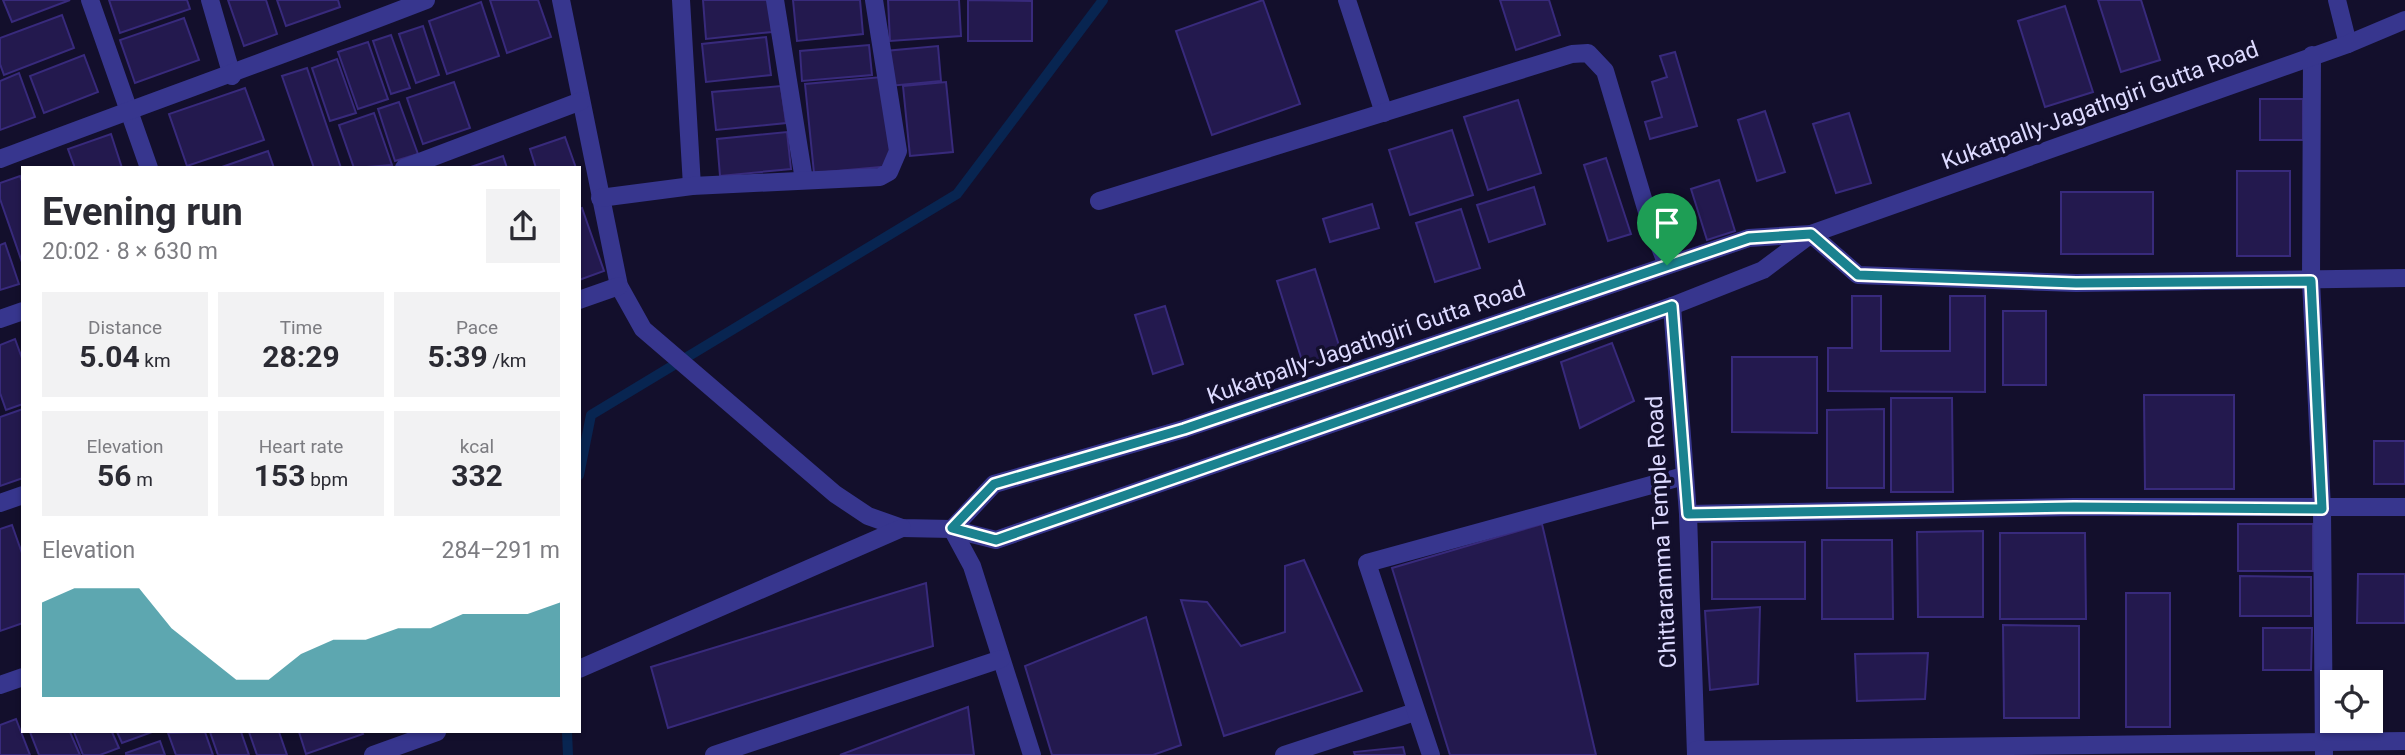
<!DOCTYPE html>
<html lang="en">
<head>
<meta charset="utf-8">
<style>
  body { margin:0; font-family:Roboto,sans-serif; background:#f2f2f3; color:#2b2b33; height:100vh; display:flex; flex-direction:column; font-size:26px; white-space:nowrap }
  * { box-sizing:border-box; margin:0 }
  p { font-size:23px; color:#7c7c81 }
  .icon { flex:none; width:38px; height:38px; fill:none; stroke:currentColor; stroke-width:2; stroke-linecap:round; stroke-linejoin:round }
  .map { position:relative; flex:1; overflow:hidden }
  .drawer { position:absolute; left:21px; top:166px; width:560px; height:567px; display:flex; flex-direction:column; background:#fff; border-radius:0px; box-shadow:0 2px 5px #0004 }
  .drawer>* { flex:none }
  .fabs { position:absolute; left:2320px; top:670px; display:grid; gap:14px }
  .fabs a { display:grid; place-items:center; width:63px; height:63px; border-radius:0px; background:#fff; box-shadow:0 2px 5px #0004; font-size:35px }
  .pin { position:absolute; display:grid; place-items:center; width:60px; height:60px; color:#fff; margin:-72px -30px; border-radius:50% 50% 50% 0; rotate:-45deg; box-shadow:0 0 7px #0007 }
  .pin .icon { rotate:45deg }
  .round { display:grid; place-items:center; flex:none; width:74px; height:74px; border-radius:0px; background:#f2f2f3 }
  .summary { display:flex; align-items:center; justify-content:space-between; height:119px; padding:0 21px }
  h1 { font-size:38px; font-weight:700; line-height:52px }
  .stats { display:grid; grid-template-columns:repeat(3,1fr); gap:10px; height:119px; padding:7px 21px }
  .stats div { display:grid; align-content:center; border-radius:0px; background:#f2f2f3; text-align:center }
  .stats b { font-size:30px; font-weight:700 }
  .stats small { font-size:19px; font-weight:400 }
  .stats p { font-size:19px }
  .chart { height:196px; padding:14px 21px }
  .chart p { display:flex; justify-content:space-between }
  .chart svg { width:100%; height:126px; margin-top:7px; fill:#1a828f; opacity:.7 }
  .map>svg:first-child { display:block }
</style>
</head>
<body>
<div class="map">
<svg width="2405" height="755" viewBox="0 0 2405 755">
  <rect width="100%" height="100%" fill="#130f2c"/>
  <g fill="none" stroke-linecap="round" stroke-linejoin="round">
    <!-- stream -->
    <g stroke="#082551" stroke-width="10">
      <path d="M579,475L591,415L957,194L1103,0"/>
      <path d="M567,732L568,755"/>
    </g>
  </g>
  <!-- building -->
  <g fill="#23194e" stroke="#382a7c" stroke-width="2">
    <path d="M3,0H70L12,22Z"/>
    <path d="M109,0H187L190,9L120,33Z"/>
    <path d="M228,0H266L277,34L244,46Z"/>
    <path d="M277,0H338L340,7L286,26Z"/>
    <path d="M490,0H538L551,37L507,53Z"/>
    <path d="M703,0H769L772,32L706,39Z"/>
    <path d="M793,0H860L863,34L797,41Z"/>
    <path d="M888,0H959L961,36L890,41Z"/>
    <path d="M968,0L1032,1V41H968Z"/>
    <path d="M1263,0L1300,104L1212,135L1176,31Z"/>
    <path d="M1500,0H1549L1560,35L1516,50Z"/>
    <path d="M2098,0H2141L2160,60L2121,72Z"/>
    <path d="M481,2L499,56L447,74L429,21Z"/>
    <path d="M2065,6L2093,92L2045,107L2018,21Z"/>
    <path d="M62,15L74,48L4,75L0,64V38Z"/>
    <path d="M184,18L199,60L135,83L120,40Z"/>
    <path d="M423,26L439,75L416,83L399,34Z"/>
    <path d="M391,35L410,88L391,94L373,41Z"/>
    <path d="M766,37L771,75L706,82L702,44Z"/>
    <path d="M368,42L388,99L358,109L338,52Z"/>
    <path d="M869,45L872,75L802,81L800,51Z"/>
    <path d="M938,46L941,81L889,86L885,51Z"/>
    <path d="M1675,52L1697,126L1650,139L1645,122L1662,117L1652,82L1667,77L1660,56Z"/>
    <path d="M84,55L98,92L44,113L30,76Z"/>
    <path d="M337,59L356,113L330,121L312,68Z"/>
    <path d="M307,68L341,168H314L282,76Z"/>
    <path d="M19,73L35,117L0,130V81Z"/>
    <path d="M882,77L892,166L814,173L805,84Z"/>
    <path d="M454,82L470,128L423,144L407,98Z"/>
    <path d="M946,82L953,152L910,156L903,86Z"/>
    <path d="M781,86L786,123L716,130L712,92Z"/>
    <path d="M245,88L264,140L187,166L169,114Z"/>
    <rect x="2260" y="99" width="43" height="41"/>
    <path d="M1518,100L1541,173L1488,190L1464,117Z"/>
    <path d="M399,102L418,154L395,161L378,109Z"/>
    <path d="M1765,111L1785,172L1757,181L1738,120Z"/>
    <path d="M374,113L392,165L354,168L339,125Z"/>
    <path d="M1849,113L1871,183L1836,193L1813,124Z"/>
    <path d="M1452,130L1473,195L1410,215L1389,150Z"/>
    <path d="M787,132L791,169L720,176L717,139Z"/>
    <path d="M111,134L122,168H75L68,149Z"/>
    <path d="M565,137L576,168H536L530,149Z"/>
    <path d="M268,151L274,168H219Z"/>
    <path d="M503,156L507,168H468Z"/>
    <path d="M1606,158L1631,234L1608,241L1584,165Z"/>
    <rect x="2237" y="171" width="53" height="85"/>
    <path d="M20,176L23,184V265L0,199V183Z"/>
    <path d="M1719,180L1735,231L1707,240L1691,189Z"/>
    <path d="M1534,187L1545,224L1489,242L1477,205Z"/>
    <rect x="2061" y="192" width="92" height="62"/>
    <path d="M1372,204L1379,228L1330,242L1323,219Z"/>
    <path d="M582,208L604,271L579,280V209Z"/>
    <path d="M1461,209L1480,268L1435,282L1416,223Z"/>
    <path d="M5,243L19,284L0,290V245Z"/>
    <path d="M1315,269L1342,355L1304,367L1277,281Z"/>
    <path d="M1852,296H1881V351H1950V296H1985V392L1828,391V348H1852Z"/>
    <path d="M1165,306L1183,364L1153,374L1135,315Z"/>
    <rect x="2003" y="311" width="43" height="74"/>
    <path d="M15,339L23,361V404L6,410L0,393V345Z"/>
    <path d="M1612,343L1634,401L1580,428L1561,362Z"/>
    <path d="M1732,357H1817V433L1732,432Z"/>
    <path d="M2144,395H2234V489H2145Z"/>
    <path d="M1891,398H1952L1953,492H1891Z"/>
    <path d="M23,409V478L0,486V417Z"/>
    <path d="M1884,409V488H1827V410Z"/>
    <rect x="2374" y="441" width="31" height="43"/>
    <path d="M1542,524L1596,755H1450L1392,568Z"/>
    <rect x="2238" y="524" width="75" height="47"/>
    <path d="M12,525L23,556V623L0,631V529Z"/>
    <path d="M1983,531V617H1918L1917,532Z"/>
    <path d="M2000,533H2085L2086,619H2000Z"/>
    <path d="M1822,540H1892L1893,619H1822Z"/>
    <rect x="1712" y="542" width="93" height="57"/>
    <path d="M1304,560L1362,691L1224,736L1181,600L1207,602L1241,646L1285,632V566Z"/>
    <path d="M2358,574H2405V623H2357Z"/>
    <path d="M2240,576L2311,577V616H2240Z"/>
    <path d="M926,583L933,646L668,728L651,667Z"/>
    <rect x="2126" y="593" width="44" height="134"/>
    <path d="M1760,607L1758,684L1710,690L1705,611Z"/>
    <path d="M1146,617L1181,745L1153,755H1052L1025,666Z"/>
    <path d="M2003,625L2079,626V718H2004Z"/>
    <path d="M2263,628H2312L2311,670H2263Z"/>
    <path d="M1928,653L1925,699L1857,701L1855,654Z"/>
    <path d="M968,707L974,755H840Z"/>
    <path d="M16,719L30,755H0V725Z"/>
    <path d="M30,732H70L80,755H39Z"/>
    <path d="M74,732H112L119,748L100,755H83Z"/>
    <path d="M117,732H152L122,743Z"/>
    <path d="M205,732L213,755H176L168,733Z"/>
    <path d="M210,732H241L249,755H218Z"/>
    <path d="M249,732H279L287,755H257Z"/>
    <path d="M299,732H362L363,734L306,754Z"/>
    <path d="M160,741L165,755H126V753Z"/>
    <path d="M1403,747L1405,755H1355L1354,752Z"/>
  </g>
  <g fill="none" stroke-linecap="round" stroke-linejoin="round">
    <!-- minor -->
    <g stroke="#37368e" stroke-width="18">
      <path d="M90,0L149,168"/>
      <path d="M210,0L232,76"/>
      <path d="M561,0L619,286L643,329L835,494L868,516L902,528L952,529L996,540L1672,306L1763,270L1811,234"/>
      <path d="M681,0L692,186"/>
      <path d="M775,0L804,180"/>
      <path d="M1347,0L1384,113"/>
      <path d="M2337,0L2348,44"/>
      <path d="M2312,55L2311,281L2322,509L2324,755"/>
      <path d="M0,159C142,105 284,55 426,0"/>
      <path d="M404,168L581,101"/>
      <path d="M600,198L692,186L880,177L889,172L898,151L874,0"/>
      <path d="M1099,201L1572,54L1588,53L1605,71L1650,222L1667,265"/>
      <path d="M1811,234L1858,275L2076,283L2405,278"/>
      <path d="M579,300L619,286"/>
      <path d="M1672,306L1688,514L1696,755"/>
      <path d="M0,319L23,311"/>
      <path d="M0,503L23,495"/>
      <path d="M1688,514L2074,507H2405"/>
      <path d="M952,529L994,484L1184,429L1749,238L1811,234L2348,44L2405,20"/>
      <path d="M952,529L972,566L1032,755"/>
      <path d="M579,669L902,528"/>
      <path d="M0,685L23,677"/>
      <path d="M1696,750L2405,741"/>
      <path d="M373,755L437,732"/>
      <path d="M714,755L1001,659"/>
      <path d="M1284,755L1415,712"/>
      <path d="M1431,755L1367,563L1684,476"/>
    </g>
  </g>
  <g fill="none" stroke-linecap="round" stroke-linejoin="round">
    <!-- route casing -->
    <g stroke="#fff" stroke-width="14">
      <path id="route" d="M1811,234L1858,275L2076,283L2311,281L2322,509L2074,507L1688,514L1672,306L996,540L952,528L994,484L1184,429L1749,238Z"/>
    </g>
    <!-- route -->
    <use href="#route" stroke="#1a828f" stroke-width="9"/>
  </g>
  <g text-anchor="middle" stroke-width="7" stroke-linejoin="round" paint-order="stroke">
    <!-- street labels -->
    <g font-size="23" fill="#dddaff" stroke="#130f2c">
      <text transform="translate(2100 105) rotate(-20)" y="8">Kukatpally-Jagathgiri Gutta Road</text>
      <text transform="translate(1366 342) rotate(-19)" y="8">Kukatpally-Jagathgiri Gutta Road</text>
      <text transform="translate(1661 532) rotate(-93)" y="8">Chittaramma Temple Road</text>
    </g>
  </g>
</svg>
<div class="fabs">
<a><svg class="icon" aria-label="locate" viewBox="0 0 24 24"><circle cx="12" cy="12" r="6"/><path d="M12 2v4M12 18v4M2 12h4M18 12h4"/></svg></a>
</div>
<div class="pin" style="left:1667px;top:265px;background:#1e9e55"><svg class="icon" aria-label="arrive" viewBox="0 0 24 24"><path d="M6 21V4h12l-3 4 3 4H6"/></svg></div>
<section class="drawer">
<div class="summary"><div><h1>Evening run</h1><p>20:02 · 8 × 630 m</p></div><a class="round"><svg class="icon" aria-label="share" viewBox="0 0 24 24"><path d="M12 15V3M7 8l5-5 5 5M5 13v7h14v-7"/></svg></a></div>
<div class="stats">
<div><p>Distance</p><b>5.04<small> km</small></b></div>
<div><p>Time</p><b>28:29</b></div>
<div><p>Pace</p><b>5:39<small> /km</small></b></div>
</div>
<div class="stats">
<div><p>Elevation</p><b>56<small> m</small></b></div>
<div><p>Heart rate</p><b>153<small> bpm</small></b></div>
<div><p>kcal</p><b>332</b></div>
</div>
<div class="chart"><p><span>Elevation</span>284–291 m</p>
<svg viewBox="0 0 160 44" preserveAspectRatio="none"><path d="M0 44V11L10 6L20 6L30 6L40 20L50 29L60 38L70 38L80 29L90 24L100 24L110 20L120 20L130 15L140 15L150 15L160 11V44z"/></svg>
</div>
</section>
</div>
</body>
</html>
